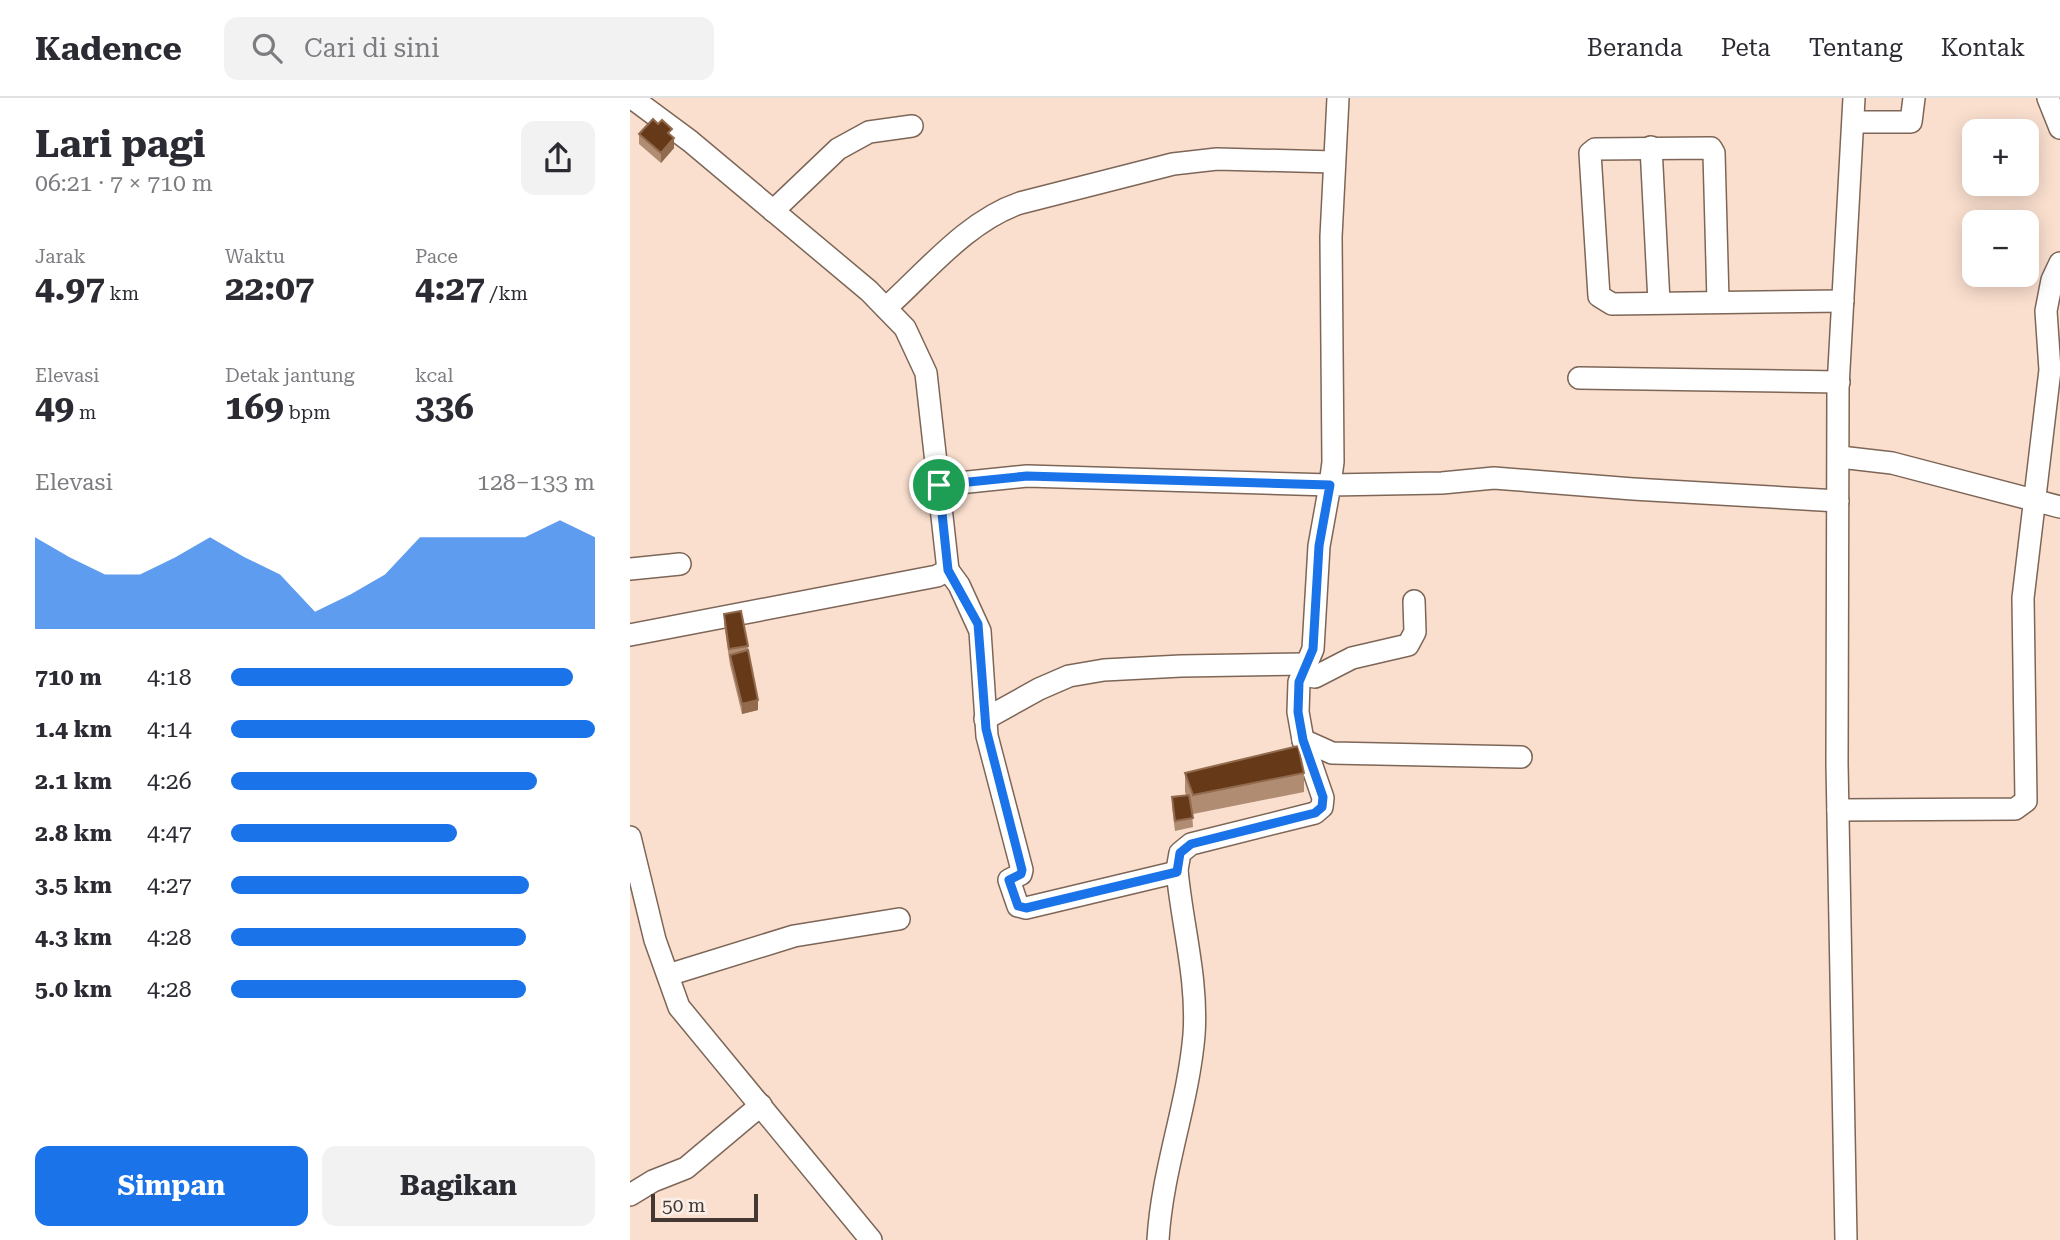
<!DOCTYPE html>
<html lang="id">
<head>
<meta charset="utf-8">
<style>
  body { margin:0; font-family:"Roboto Serif",serif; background:#f2f2f3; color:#2b2b33; height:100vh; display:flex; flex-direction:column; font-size:26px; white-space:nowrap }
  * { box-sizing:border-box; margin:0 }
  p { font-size:23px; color:#7c7c81 }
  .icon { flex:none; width:38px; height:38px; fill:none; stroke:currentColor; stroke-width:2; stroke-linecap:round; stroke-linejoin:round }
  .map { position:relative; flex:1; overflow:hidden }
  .details { display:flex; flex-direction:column; background:#fff; width:630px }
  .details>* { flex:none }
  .controls { position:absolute; left:1332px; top:21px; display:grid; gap:14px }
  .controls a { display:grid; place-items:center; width:77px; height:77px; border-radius:14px; background:#fff; box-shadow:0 4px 18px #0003; font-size:35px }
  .scale { position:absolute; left:21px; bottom:18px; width:107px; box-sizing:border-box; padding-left:7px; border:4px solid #433932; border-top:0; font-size:19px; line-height:24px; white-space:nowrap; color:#433932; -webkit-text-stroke:5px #fbf0e9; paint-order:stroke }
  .pin { position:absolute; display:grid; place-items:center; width:60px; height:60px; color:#fff; margin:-30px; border:4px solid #fff; border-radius:50%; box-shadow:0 2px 7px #0007 }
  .round { display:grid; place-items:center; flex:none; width:74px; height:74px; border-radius:14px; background:#f2f2f3 }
  .headline { display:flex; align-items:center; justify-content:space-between; height:119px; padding:0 35px }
  h1 { font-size:38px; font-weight:700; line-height:52px }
  .stats { display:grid; grid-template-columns:repeat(3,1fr); gap:10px; height:119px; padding:7px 35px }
  .stats div { display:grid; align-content:center }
  .stats b { font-size:35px; font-weight:700 }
  .stats small { font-size:19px; font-weight:400 }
  .stats p { font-size:19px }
  .chart { height:196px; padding:14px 35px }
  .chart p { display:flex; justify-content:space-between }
  .chart svg { width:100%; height:126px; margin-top:7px; fill:#1a73e8; opacity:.7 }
  .button { display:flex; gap:14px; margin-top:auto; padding:14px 35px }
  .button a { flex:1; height:80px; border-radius:14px; background:#1a73e8; color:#fff; font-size:28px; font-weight:700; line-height:80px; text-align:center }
  .button a+a { background:#f2f2f3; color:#2b2b33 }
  ul { padding:0 35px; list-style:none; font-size:23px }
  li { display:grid; grid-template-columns:112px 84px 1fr; align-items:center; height:52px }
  li i { height:18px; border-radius:9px; background:#1a73e8 }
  header { display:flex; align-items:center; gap:42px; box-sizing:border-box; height:98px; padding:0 35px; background:#fff; border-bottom:2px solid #e1e1e2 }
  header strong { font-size:33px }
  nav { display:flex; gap:38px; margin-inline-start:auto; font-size:24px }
  .search { width:490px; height:63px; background:#f2f2f3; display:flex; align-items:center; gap:18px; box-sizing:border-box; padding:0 24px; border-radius:14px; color:#7c7c81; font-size:26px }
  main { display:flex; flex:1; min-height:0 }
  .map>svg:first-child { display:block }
</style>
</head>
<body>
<header>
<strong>Kadence</strong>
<div class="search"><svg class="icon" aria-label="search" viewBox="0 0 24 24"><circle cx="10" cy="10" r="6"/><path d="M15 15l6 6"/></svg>Cari di sini</div>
<nav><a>Beranda</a><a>Peta</a><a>Tentang</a><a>Kontak</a></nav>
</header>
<main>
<section class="details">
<div class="headline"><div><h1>Lari pagi</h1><p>06:21 · 7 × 710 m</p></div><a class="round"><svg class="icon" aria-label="share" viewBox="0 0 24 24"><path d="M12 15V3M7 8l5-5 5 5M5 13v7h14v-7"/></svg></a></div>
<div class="stats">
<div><p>Jarak</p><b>4.97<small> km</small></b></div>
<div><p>Waktu</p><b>22:07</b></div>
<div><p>Pace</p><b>4:27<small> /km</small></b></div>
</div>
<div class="stats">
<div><p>Elevasi</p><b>49<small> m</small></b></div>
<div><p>Detak jantung</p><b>169<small> bpm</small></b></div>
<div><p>kcal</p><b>336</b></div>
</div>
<div class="chart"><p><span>Elevasi</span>128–133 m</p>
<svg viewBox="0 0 160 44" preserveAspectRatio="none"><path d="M0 44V12L10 19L20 25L30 25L40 19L50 12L60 19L70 25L80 38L90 32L100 25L110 12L120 12L130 12L140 12L150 6L160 12V44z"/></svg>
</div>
<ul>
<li><b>710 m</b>4:18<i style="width:94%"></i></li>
<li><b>1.4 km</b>4:14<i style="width:100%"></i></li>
<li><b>2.1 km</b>4:26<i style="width:84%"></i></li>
<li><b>2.8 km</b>4:47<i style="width:62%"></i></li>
<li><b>3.5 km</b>4:27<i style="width:82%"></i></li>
<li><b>4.3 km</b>4:28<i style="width:81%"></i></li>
<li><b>5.0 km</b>4:28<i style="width:81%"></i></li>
</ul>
<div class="button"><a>Simpan</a><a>Bagikan</a></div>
</section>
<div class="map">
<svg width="1430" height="1142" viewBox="0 0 1430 1142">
  <rect width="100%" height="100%" fill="#fadfce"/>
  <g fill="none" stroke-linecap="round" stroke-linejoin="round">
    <!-- minor casing -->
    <g stroke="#7d6657" stroke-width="24">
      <g id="minor">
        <path d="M1418,0L1430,30"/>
        <path d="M1224,24H1281L1284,0"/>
        <path d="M1021,49L1029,204"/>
        <path d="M143,113L208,51L239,34L282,28"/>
        <path d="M1088,203L1084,55L1081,50L965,51L960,55L969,198L982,206L1213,203"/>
        <path d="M256,210C296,174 337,123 390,105L543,66L587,61L704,64"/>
        <path d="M949,280L1209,284"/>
        <path d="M1210,359L1262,365L1430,409"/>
        <path d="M309,387L397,378L700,387L703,364L701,139L708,0"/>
        <path d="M0,471L50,466"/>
        <path d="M318,472L329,487L350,533L357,638L392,772L391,776L379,782L388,808L396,810L547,774"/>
        <path d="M0,537L307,478L318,472L296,275L275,230L239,193L60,43L2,0"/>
        <path d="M672,577L685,579L722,560L778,547L785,534L784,503"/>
        <path d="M355,621L409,591L439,578L474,572L551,568L676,566"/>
        <path d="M673,642L702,655L891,659"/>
        <path d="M1208,712L1385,711L1396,703L1393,500L1420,272L1416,213L1422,182L1430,165"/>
        <path d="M0,739L25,842L49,909L241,1142"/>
        <path d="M38,877L164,838L269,821"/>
        <path d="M0,1097L23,1083L56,1070L131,1007"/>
        <path d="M528,1142C532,1072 558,1007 564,937C568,881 552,827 547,772L550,755L561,746L685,715L692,709L693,700L673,642L668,614L669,584L683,551L689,448L700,387L812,385L864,380L1003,391L1208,403"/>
        <path d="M1216,1142L1207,666L1208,289L1224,0"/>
      </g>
    </g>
    <!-- minor -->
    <use href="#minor" stroke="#fff" stroke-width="21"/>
  </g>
  <!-- wall -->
  <g fill="#b08c73">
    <path d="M9,36L42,38L44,50L31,65L9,46Z"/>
    <path d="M94,516L118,548V555L128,612L112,616L100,567L94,526Z"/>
    <path d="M555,675H674V694L563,716L562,713L563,729L545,733L542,709V699L556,697L555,694Z"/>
  </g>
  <!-- shaded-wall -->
  <g fill="#926b4f">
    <path d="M44,40V50L31,65V55Z"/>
    <path d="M128,602V612L112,616V606Z"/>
  </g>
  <!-- building -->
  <g fill="#663918" stroke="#926b4f" stroke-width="2">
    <path d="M23,21L28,26L32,22L42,31L38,35L44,40L31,55L9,36Z"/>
    <path d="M111,513L118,548L99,551L94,516Z"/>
    <path d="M118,552L128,602L112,606L100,557Z"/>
    <path d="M668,648L674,675L563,697L555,675Z"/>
    <path d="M559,697L563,720L545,723L542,699Z"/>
  </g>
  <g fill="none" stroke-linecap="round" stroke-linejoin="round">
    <!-- route casing -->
    <g stroke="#fff" stroke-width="14">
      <path id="route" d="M397,378L700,387L689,448L683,551L669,584L668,614L673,642L693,699L692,709L685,715L561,746L550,755L547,774L396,810L388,808L379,782L391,776L392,772L356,631L348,526L318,472L309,387Z"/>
    </g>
    <!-- route -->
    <use href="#route" stroke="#1a73e8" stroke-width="9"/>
  </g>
</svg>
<div class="controls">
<a>+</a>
<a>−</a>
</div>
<div class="scale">50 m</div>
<div class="pin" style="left:309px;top:387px;background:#1e9e55"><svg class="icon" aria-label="arrive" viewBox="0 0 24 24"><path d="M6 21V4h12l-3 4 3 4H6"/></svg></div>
</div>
</main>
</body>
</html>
